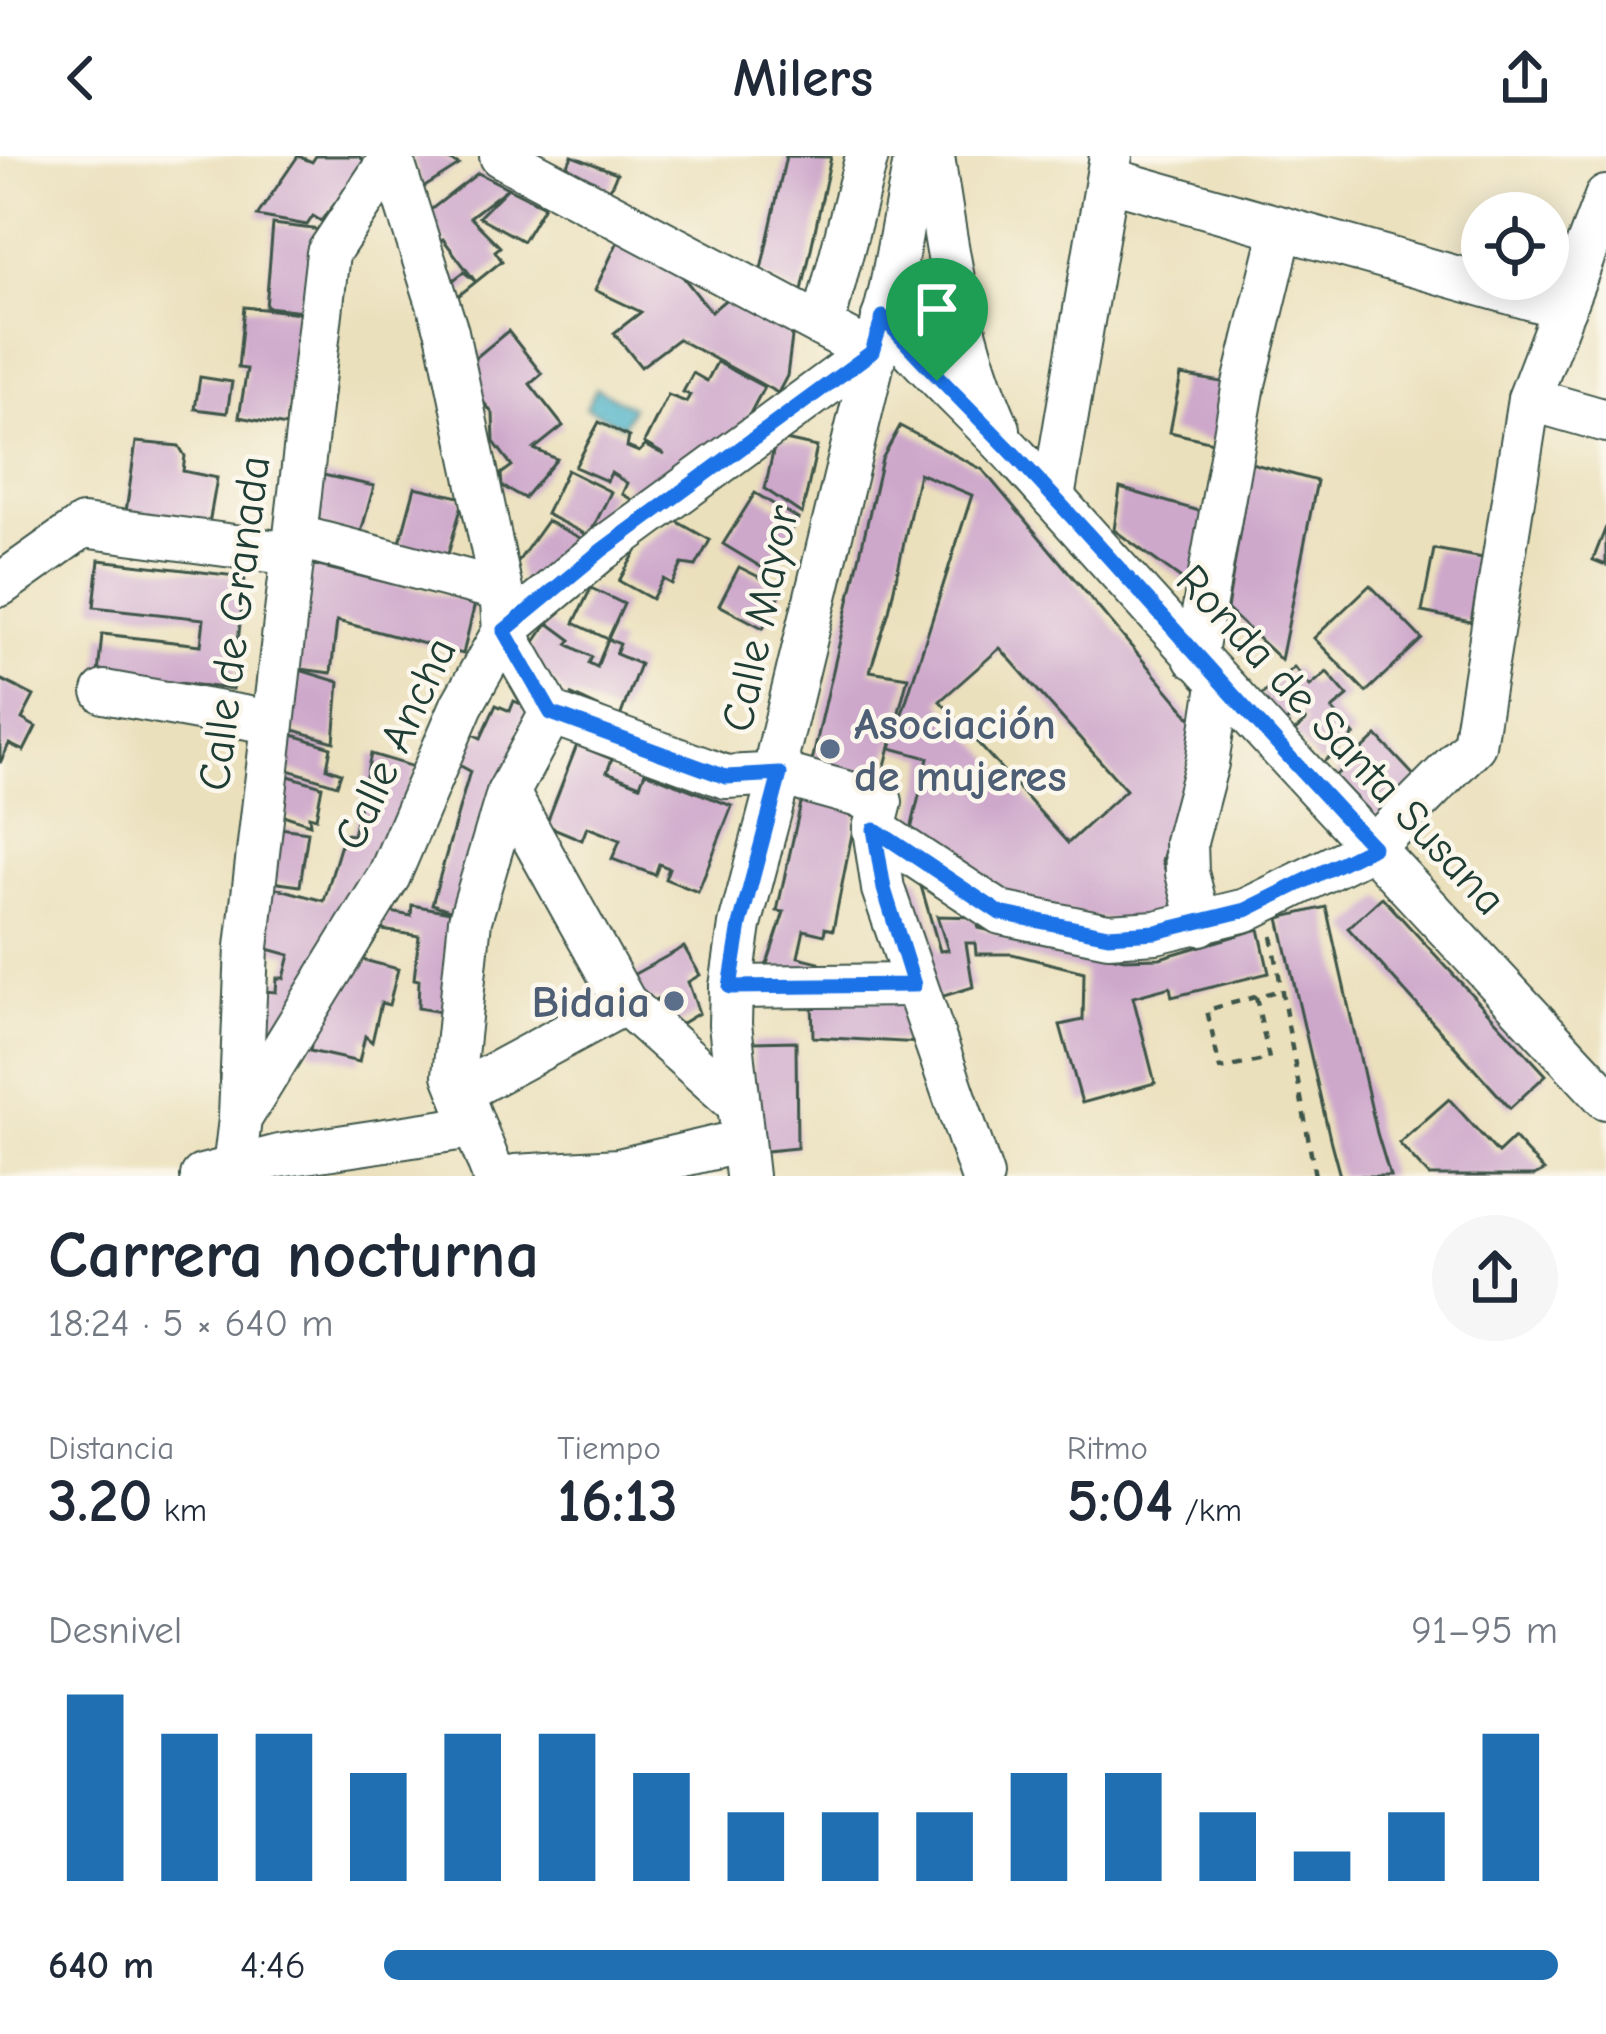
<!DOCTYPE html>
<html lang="es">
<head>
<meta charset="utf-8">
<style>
  body { margin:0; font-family:"Comic Neue",sans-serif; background:#f6f6f7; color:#1f2937; height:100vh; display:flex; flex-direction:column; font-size:45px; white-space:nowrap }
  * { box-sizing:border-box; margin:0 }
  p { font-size:39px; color:#747a83 }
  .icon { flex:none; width:66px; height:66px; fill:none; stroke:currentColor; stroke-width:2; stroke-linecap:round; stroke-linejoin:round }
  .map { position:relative; height:1020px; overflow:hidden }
  .panel { display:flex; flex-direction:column; background:#fff; flex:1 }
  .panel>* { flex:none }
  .buttons { position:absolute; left:1461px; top:36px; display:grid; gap:24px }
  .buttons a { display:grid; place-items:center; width:108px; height:108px; border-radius:50%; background:#fff; box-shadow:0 6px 30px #0003; font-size:60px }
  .pin { position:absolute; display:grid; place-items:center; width:102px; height:102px; color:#fff; margin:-123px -51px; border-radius:50% 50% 50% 0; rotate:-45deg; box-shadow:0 0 12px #0007 }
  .pin .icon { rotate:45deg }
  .round { display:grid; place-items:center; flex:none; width:126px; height:126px; border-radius:63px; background:#f6f6f7 }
  .summary { display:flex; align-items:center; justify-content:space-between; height:204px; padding:0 48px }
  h1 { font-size:66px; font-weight:700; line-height:90px }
  .stats { display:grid; grid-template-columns:repeat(3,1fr); gap:18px; height:204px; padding:12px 48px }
  .stats div { display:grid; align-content:center }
  .stats b { font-size:60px; font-weight:700 }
  .stats small { font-size:33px; font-weight:400 }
  .stats p { font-size:33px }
  .chart { height:336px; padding:24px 48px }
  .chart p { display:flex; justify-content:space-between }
  .chart svg { width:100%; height:216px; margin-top:12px; stroke:#1f6fb2; stroke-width:6 }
  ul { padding:0 48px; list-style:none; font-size:39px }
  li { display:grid; grid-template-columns:192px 144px 1fr; align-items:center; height:90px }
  li i { height:30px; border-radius:15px; background:#1f6fb2 }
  header { display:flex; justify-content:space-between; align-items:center; height:156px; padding:0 48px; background:#fff; font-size:54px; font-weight:700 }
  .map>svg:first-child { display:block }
</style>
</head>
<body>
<header><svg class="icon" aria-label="back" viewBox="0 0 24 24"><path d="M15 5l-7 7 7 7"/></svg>Milers<svg class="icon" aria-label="share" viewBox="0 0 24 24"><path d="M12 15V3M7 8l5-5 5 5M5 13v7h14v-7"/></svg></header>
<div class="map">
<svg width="1606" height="1020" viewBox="0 0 1606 1020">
  <rect width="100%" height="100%" fill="#fbf7ec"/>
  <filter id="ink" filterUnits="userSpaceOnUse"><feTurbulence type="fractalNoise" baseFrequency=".00833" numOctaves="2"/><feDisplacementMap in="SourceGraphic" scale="24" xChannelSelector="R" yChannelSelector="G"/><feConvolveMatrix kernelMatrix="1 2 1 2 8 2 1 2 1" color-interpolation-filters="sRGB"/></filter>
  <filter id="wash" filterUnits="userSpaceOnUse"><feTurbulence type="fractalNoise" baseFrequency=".004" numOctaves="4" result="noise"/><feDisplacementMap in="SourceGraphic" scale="48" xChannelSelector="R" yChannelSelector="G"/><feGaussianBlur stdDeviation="2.7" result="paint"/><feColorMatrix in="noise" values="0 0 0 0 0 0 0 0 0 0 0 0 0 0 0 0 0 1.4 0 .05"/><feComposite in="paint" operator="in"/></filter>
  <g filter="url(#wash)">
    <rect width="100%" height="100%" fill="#ebe0bc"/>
    <!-- water -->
    <path fill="#48b1c6" stroke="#34777d" stroke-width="3" d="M596,232L632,251L623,270L586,251Z"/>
    <g id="blocks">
      <!-- building -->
      <g fill="#cea8cb" fill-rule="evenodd">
        <path d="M298,0L312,6L316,0H358L368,7L321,65L313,60L307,69L257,60Z"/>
        <path d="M412,0H440L459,9L423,32Z"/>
        <path d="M572,0L617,17L608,37L565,16Z"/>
        <path d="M786,0L831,1L801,139L760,118Z"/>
        <path d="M478,17L544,50L523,85L479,61L508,32L470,61L500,91L495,95L502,105L457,141L452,125L464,116L475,125L443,83L439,85L429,55Z"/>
        <path d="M273,68L321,74L304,155L266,151Z"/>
        <path d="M618,85L688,118L683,121L711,156L730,140L782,166L792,181L787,220L778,237L678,183L641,211L614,177L641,156L595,134Z"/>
        <path d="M244,151L301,157L286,270L239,261L247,213L238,212Z"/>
        <path d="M508,175L542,218L530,228L563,270L534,293L557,303L524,342L502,330L501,318L512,310L494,286L493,258L481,243L474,203Z"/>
        <path d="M717,206L764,231L741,275L645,351L622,338L627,327L611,317L607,325L575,311L599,266L629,281L627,291L639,296L645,290L665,299L644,287L668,239L686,246L690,239L683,236L693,217L707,225Z"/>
        <path d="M1181,219L1227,227L1217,287L1170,276Z"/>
        <path d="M200,221L232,226L227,257L195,253Z"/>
        <path d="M900,270L983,314L1198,570L1162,705L1180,755L1122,767L1013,748L910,678L928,602L891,592L972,339L919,317L889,455L870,515L908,521L880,629L810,614L882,303ZM1000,492L1126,634L1068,687L940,545Z"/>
        <path d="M776,282L817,291L802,358L765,333Z"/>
        <path d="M136,286L179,290L185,300L183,315L217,322L209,368L126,356Z"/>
        <path d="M1251,307L1317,325L1281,504L1227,453Z"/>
        <path d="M567,314L611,336L589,380L546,358Z"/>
        <path d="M323,319L374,330L360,380L318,369Z"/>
        <path d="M415,331L464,342L446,405L399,390Z"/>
        <path d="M1120,332L1206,357L1195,433L1114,374Z"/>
        <path d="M755,337L798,363L766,414L723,388Z"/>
        <path d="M547,365L592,388L524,439L517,407Z"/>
        <path d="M676,365L710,384L696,410L682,408L672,428L663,423L652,443L619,425L638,392Z"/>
        <path d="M1606,371V409L1593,404Z"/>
        <path d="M1434,393L1483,402L1471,466L1422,456Z"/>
        <path d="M99,404L245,421L233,533L98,518L102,478L201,489L204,463L94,451Z"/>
        <path d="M310,408L475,447L463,498L337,465L331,517L293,512Z"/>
        <path d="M739,411L783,433L763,472L719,449Z"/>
        <path d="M1370,429L1422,483L1366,536L1314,482Z"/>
        <path d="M591,432L624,448L608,483L574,467Z"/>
        <path d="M548,467L571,484L567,488L592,501L589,507L597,511L608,483L620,488L616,498L640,508L620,561L572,539L570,544L526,499Z"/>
        <path d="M1294,511L1310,530L1327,516L1348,540L1332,553L1354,579L1320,609L1293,577L1306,565L1298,556L1284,568L1260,540Z"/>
        <path d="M293,512L339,526L334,586L284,571Z"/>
        <path d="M0,523L34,540L22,563L36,571L24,595L9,588L0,607Z"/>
        <path d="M514,545L534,554L461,758L432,748L470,615L459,609L472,578L481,582L496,549L510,555Z"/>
        <path d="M287,577L331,591L327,612L341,617L337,629L282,612Z"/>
        <path d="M1377,580L1419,625L1377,664L1335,620Z"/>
        <path d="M577,589L612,603L607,616L640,629L645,616L732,650L698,736L665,723L669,712L659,708L655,719L612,703L620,684L587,671L582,684L546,669Z"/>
        <path d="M371,598L417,612L372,724L271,890L259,886L263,835L276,836L277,822H284L290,799L257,790L269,730L324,745L344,678L353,679Z"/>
        <path d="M282,618L322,630L316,662L309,660L310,668L274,656Z"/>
        <path d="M803,638L857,653L833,774L825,772L824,779L804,774L798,801L819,806L814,822L766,811L784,756L777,755Z"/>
        <path d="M273,671L308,676L300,730L265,725Z"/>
        <path d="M889,711L919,723L940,795L948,794L937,760L979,761L978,772L1124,803L1160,802L1259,773L1269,817L1172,841L1170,831L1133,841L1155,927L1082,947L1060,869L1083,864L1084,816L1012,798H976L975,787H966L973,831L931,844Z"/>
        <path d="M1382,741L1546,919L1510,952L1348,772Z"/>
        <path d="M412,749L461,758L447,857L418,852L419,824L414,823L419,780L382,774L386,755L411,760Z"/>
        <path d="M1326,751L1377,977L1390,1020H1340L1331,987L1279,762Z"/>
        <path d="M684,791L700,819L688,826L699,857L679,869L657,843L645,850L629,821Z"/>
        <path d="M360,803L398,813L389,849L381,847L372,886L365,880L359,906L310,895L315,870Z"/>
        <path d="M812,842L910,844L920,887L813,881Z"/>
        <path d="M796,885L797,992L756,996L752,886Z"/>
        <path d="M1449,943L1498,997L1514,982L1544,1015L1534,1020H1429L1399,987Z"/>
      </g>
    </g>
  </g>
  <g filter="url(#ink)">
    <use href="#blocks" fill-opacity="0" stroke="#3e5548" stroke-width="3"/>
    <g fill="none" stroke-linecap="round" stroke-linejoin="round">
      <!-- minor casing -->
      <g stroke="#3e5548" stroke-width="46">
        <g id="minor">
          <path d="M391,0L447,176L501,434L504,475L551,557L726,621L780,618L881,646L874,673L883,733L982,1020"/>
          <path d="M501,0L871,196"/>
          <path d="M933,0C947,94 959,185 999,273"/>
          <path d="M1108,23L1564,152"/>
          <path d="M883,161C926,213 976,256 1021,306C1212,521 1409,731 1606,942"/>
          <path d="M823,169L867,0"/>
          <path d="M1529,243L1606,265"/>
          <path d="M1053,342L1111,0"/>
          <path d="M295,380L501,434"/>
          <path d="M0,429L83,370L293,398"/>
          <path d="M1195,502L1244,228L1282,72"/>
          <path d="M104,536L271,566"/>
          <path d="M508,637L625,847L738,948"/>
          <path d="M874,673L1001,757L1108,779L1156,776L1246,754L1373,691L1474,589L1529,243L1606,41"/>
          <path d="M1200,768L1187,717L1186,686L1207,607L1219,529"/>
          <path d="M731,831L913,829"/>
          <path d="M463,935L625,847"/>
          <path d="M240,961L247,791L328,97L391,2"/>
          <path d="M202,1020L279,1000L472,971"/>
          <path d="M233,1020L240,963L389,720L462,549L504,475L601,394L871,196"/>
          <path d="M494,1020L454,919L470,764L508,637L551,557"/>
          <path d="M515,1020L619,1014L743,985"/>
          <path d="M747,1020L730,868L731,831L740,769L780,618L778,597L890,136L916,0"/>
        </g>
      </g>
      <!-- path -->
      <g stroke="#3e5548" stroke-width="4.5" stroke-dasharray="9 9" stroke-linecap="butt">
        <path d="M1272,780L1315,1020"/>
        <path d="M1256,841L1269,903L1220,913L1207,854L1281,834"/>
      </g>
      <!-- minor -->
      <use href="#minor" stroke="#fff" stroke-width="42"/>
    </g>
  </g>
  <g fill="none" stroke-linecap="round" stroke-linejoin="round" filter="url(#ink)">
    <!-- route casing -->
    <g stroke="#fff" stroke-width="24">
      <path id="route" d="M883,161C923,208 967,249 1009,293C1133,424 1249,561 1373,691L1246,754L1156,776L1108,779L1000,757L874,673L884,733L914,829L730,831L740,769L780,618L726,621L551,557L504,475L602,394L872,196Z"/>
    </g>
    <!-- route -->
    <use href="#route" stroke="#1a73e8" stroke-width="15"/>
  </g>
  <!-- markers -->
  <g fill="#5c6f8a" stroke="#fbf7ec" stroke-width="4.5">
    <circle cx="830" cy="593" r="12"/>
    <circle cx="674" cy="845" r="12"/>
  </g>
  <g text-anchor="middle" stroke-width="9" stroke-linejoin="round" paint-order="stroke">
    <!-- street labels -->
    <g font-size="45" fill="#1f3d34" stroke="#fbf7ec">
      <text transform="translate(759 462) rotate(-78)" y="16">Calle Mayor</text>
      <text transform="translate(233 467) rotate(-83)" y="16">Calle de Granada</text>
      <text transform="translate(1342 583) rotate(47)" y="16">Ronda de Santa Susana</text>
      <text transform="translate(394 587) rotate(-65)" y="16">Calle Ancha</text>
    </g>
    <!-- service labels -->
    <g font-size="45" font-weight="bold" fill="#4e5e75" stroke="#fbf7ec" text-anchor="start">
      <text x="854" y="583">Asociación<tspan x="854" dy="52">de mujeres</tspan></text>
      <text x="650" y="861" text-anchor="end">Bidaia</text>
    </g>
  </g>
</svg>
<div class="buttons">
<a><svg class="icon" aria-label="locate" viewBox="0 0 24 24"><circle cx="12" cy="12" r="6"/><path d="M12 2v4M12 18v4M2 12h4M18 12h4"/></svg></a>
</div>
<div class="pin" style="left:937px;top:225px;background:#1e9e55"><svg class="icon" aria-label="arrive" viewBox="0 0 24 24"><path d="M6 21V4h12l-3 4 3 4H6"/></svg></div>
</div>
<section class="panel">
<div class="summary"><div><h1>Carrera nocturna</h1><p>18:24 · 5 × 640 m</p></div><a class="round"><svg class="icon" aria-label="share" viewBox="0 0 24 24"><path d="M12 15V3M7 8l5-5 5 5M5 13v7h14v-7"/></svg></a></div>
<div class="stats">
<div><p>Distancia</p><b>3.20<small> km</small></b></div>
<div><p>Tiempo</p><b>16:13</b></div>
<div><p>Ritmo</p><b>5:04<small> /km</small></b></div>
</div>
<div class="chart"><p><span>Desnivel</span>91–95 m</p>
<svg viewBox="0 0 160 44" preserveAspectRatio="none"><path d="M5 44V6M15 44V14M25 44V14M35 44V22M45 44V14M55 44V14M65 44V22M75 44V30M85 44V30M95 44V30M105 44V22M115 44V22M125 44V30M135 44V38M145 44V30M155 44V14"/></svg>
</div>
<ul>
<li><b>640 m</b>4:46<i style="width:100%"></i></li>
</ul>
</section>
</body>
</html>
